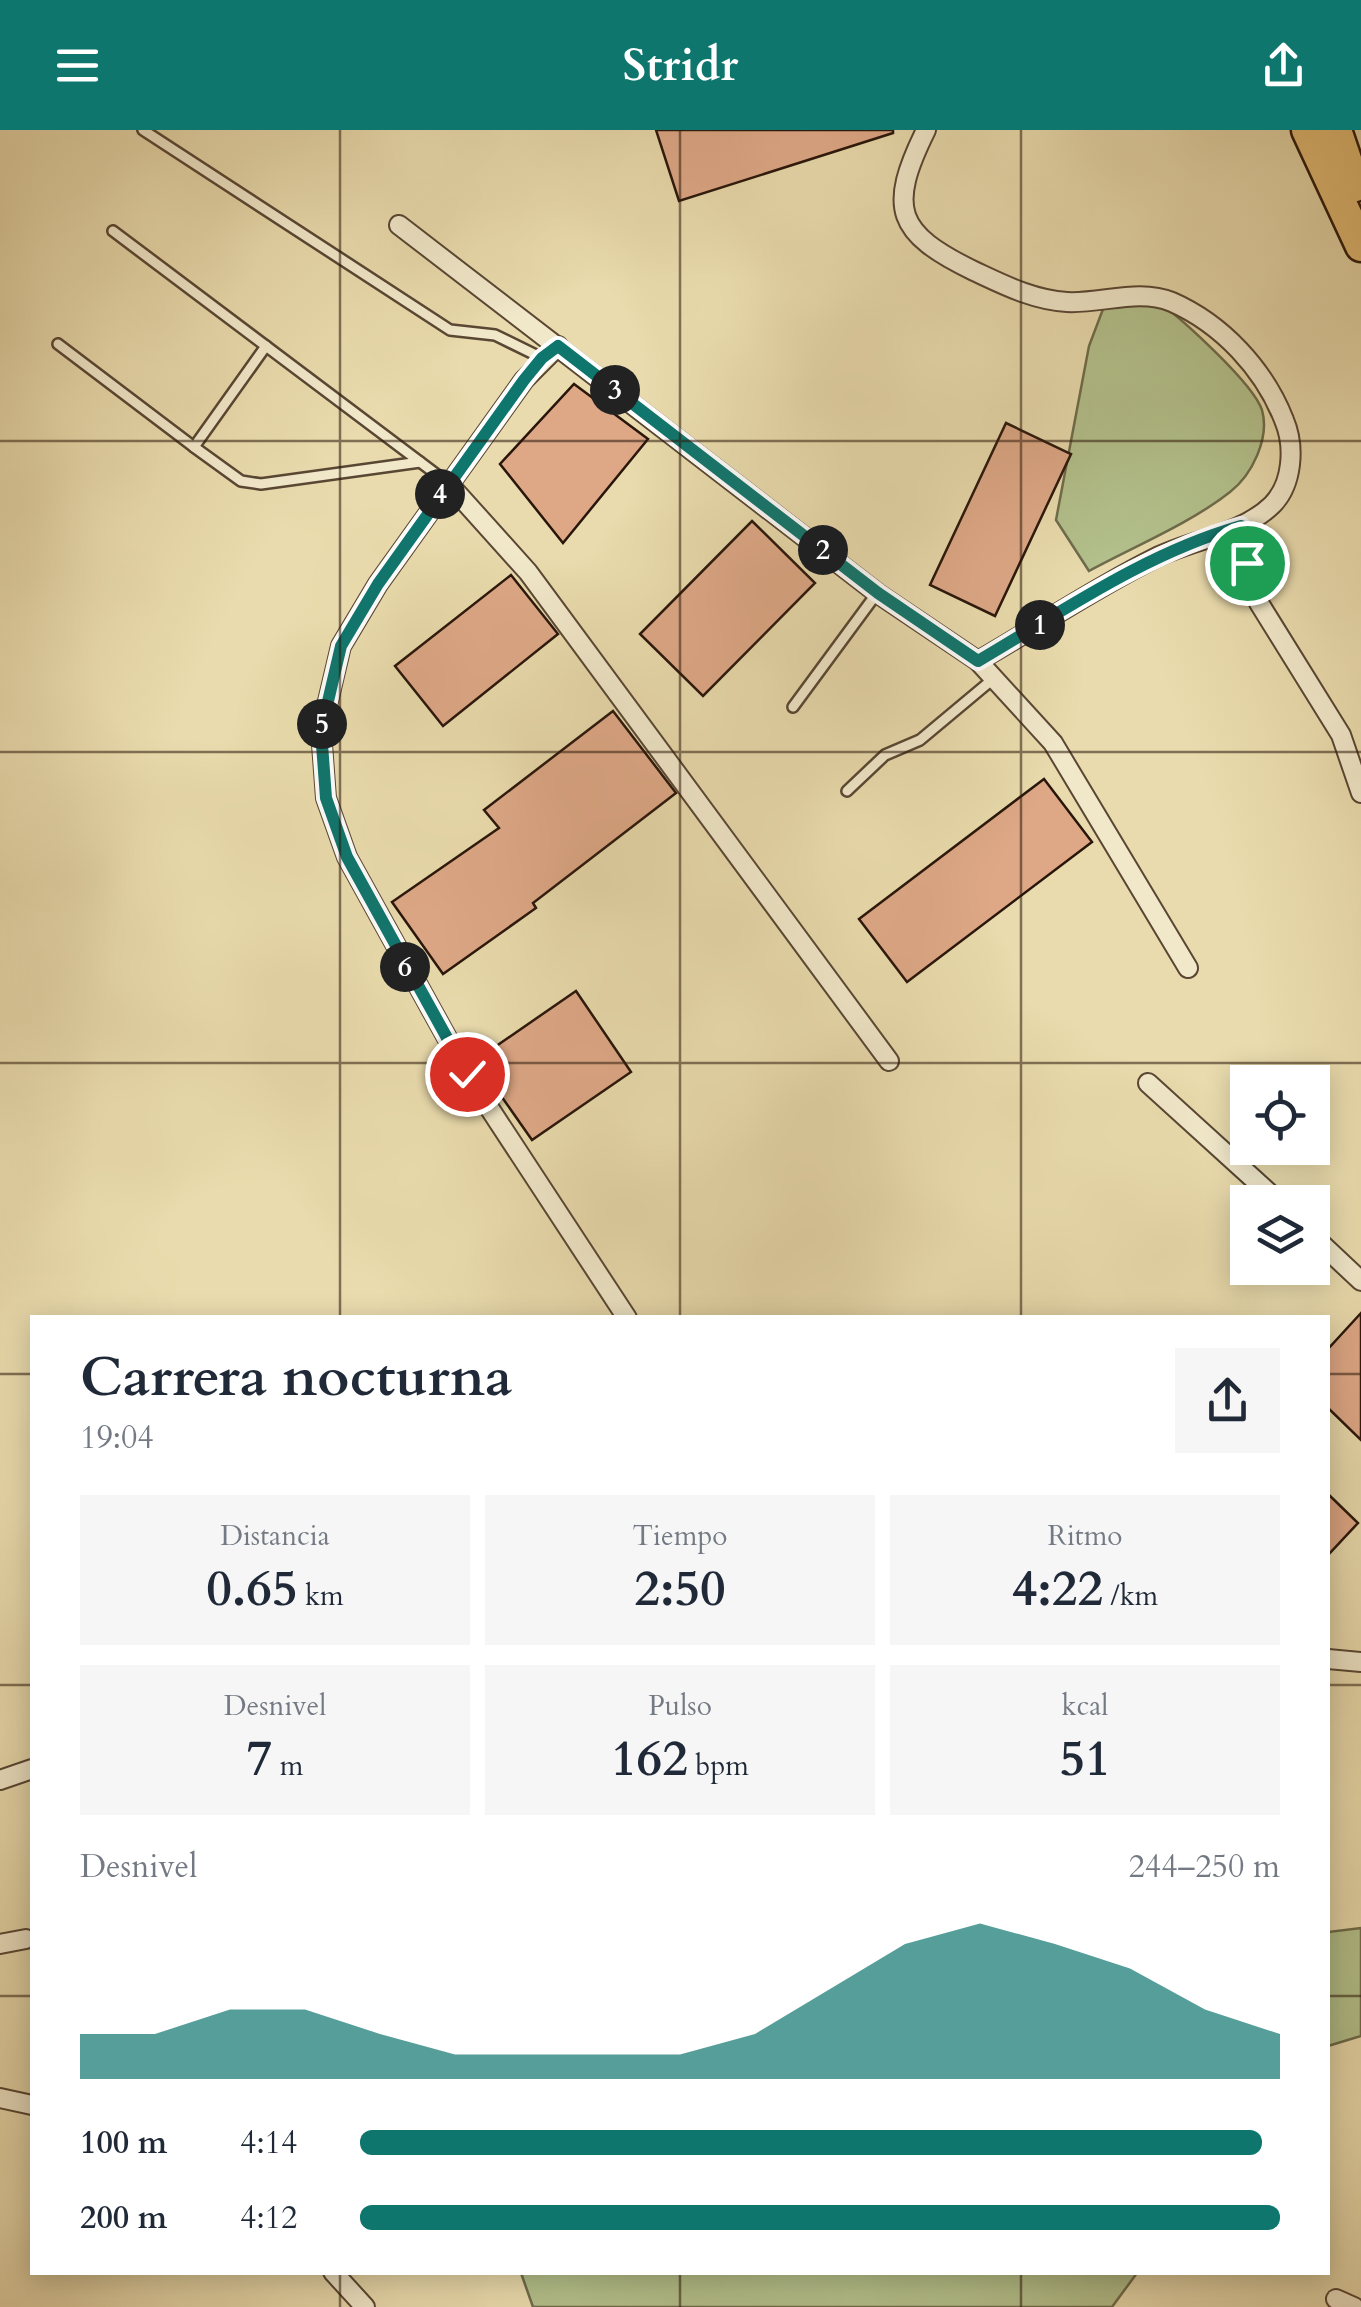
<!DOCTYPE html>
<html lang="es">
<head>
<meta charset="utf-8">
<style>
  body { margin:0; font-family:Cardo,serif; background:#f6f6f7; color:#1f2937; height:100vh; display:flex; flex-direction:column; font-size:38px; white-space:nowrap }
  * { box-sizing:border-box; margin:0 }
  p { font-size:32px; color:#747a83 }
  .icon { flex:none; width:55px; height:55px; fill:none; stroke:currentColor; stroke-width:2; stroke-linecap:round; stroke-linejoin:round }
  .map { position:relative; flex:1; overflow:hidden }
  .details { position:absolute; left:30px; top:1185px; width:1300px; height:960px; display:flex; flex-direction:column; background:#fff; border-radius:0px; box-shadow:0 5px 25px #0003 }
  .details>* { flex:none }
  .fabs { position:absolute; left:1230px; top:935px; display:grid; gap:20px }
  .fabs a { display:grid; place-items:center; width:100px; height:100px; border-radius:0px; background:#fff; box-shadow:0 5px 25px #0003; font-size:50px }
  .pin { position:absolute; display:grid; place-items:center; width:85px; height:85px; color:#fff; margin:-42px; border:5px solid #fff; border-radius:50%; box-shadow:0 2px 10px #0007 }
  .km { position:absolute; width:50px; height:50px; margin:-25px; border-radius:50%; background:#222; color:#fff; font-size:28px; line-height:50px; text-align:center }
  .round { display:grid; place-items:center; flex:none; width:105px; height:105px; border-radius:0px; background:#f6f6f7 }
  .overview { display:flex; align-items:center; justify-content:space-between; height:170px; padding:0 50px }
  h1 { font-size:55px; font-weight:700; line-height:75px }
  .stats { display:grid; grid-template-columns:repeat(3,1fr); gap:15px; height:170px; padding:10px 50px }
  .stats div { display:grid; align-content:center; border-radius:0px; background:#f6f6f7; text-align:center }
  .stats b { font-size:50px; font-weight:700 }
  .stats small { font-size:28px; font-weight:400 }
  .stats p { font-size:28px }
  .chart { height:280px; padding:20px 50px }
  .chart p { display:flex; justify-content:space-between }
  .chart svg { width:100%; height:180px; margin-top:10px; fill:#0f766e; opacity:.7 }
  ul { padding:0 50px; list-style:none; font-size:32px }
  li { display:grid; grid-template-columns:160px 120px 1fr; align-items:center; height:75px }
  li i { height:25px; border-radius:12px; background:#0f766e }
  header { display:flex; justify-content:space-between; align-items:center; height:130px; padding:0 50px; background:#0f766e; color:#fff; font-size:45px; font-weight:700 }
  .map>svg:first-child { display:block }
</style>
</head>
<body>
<header><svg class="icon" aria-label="menu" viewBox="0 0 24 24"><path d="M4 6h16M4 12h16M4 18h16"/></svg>Stridr<svg class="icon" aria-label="share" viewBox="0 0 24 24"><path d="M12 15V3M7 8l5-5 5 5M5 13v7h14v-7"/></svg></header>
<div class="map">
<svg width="1361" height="2177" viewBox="0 0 1361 2177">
  <rect width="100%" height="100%" fill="#e9dbad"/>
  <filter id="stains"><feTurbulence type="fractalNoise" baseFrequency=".002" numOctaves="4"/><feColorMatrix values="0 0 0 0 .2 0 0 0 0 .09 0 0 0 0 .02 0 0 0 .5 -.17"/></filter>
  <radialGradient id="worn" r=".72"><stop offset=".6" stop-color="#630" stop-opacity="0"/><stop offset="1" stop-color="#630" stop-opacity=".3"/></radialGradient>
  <!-- green -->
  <g fill="#b3c18c" stroke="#6e6c4c" stroke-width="2.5">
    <path d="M1156,170C1181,188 1253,253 1262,280C1270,308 1252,345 1230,362C1191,393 1133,417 1089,441L1056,390L1089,216L1103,179Z"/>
    <path d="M1361,1798V1906L1328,1916V1802Z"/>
    <path d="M521,2143H1137L1112,2177H533Z"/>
  </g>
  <!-- building -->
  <g fill="#dea887" stroke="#29160b" stroke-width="2.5">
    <path d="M656,0H893V3L679,71Z"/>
    <path d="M574,254L648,309L563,413L500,334Z"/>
    <path d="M1006,293L1071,324L995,486L930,455Z"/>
    <path d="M752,391L815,453L703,566L640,504Z"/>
    <path d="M511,445L558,504L443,596L395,536Z"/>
    <path d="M613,581L676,663L533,773L536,778L443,844L392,772L499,698L484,680Z"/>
    <path d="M1044,649L1092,712L907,852L859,789Z"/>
    <path d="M576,861L631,942L532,1010L476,930Z"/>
    <path d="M1361,1183V1310L1328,1278V1219Z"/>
    <path d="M1328,1364L1358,1393L1328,1425Z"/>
  </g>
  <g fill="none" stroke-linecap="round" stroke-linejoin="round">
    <!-- service casing -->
    <g stroke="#594734" stroke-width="14">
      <g id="service">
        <path d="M143,0L450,200L495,205L542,228"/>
        <path d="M113,101L448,353"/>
        <path d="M58,214L194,317"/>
        <path d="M266,216L194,317L241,351L261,354L420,332"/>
        <path d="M793,577L877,463"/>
        <path d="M847,661L885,625L920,610L993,549"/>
      </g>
    </g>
    <!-- minor casing -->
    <g stroke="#594734" stroke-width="22">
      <g id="minor">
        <path d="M926,0C887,79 896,103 974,141C1004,155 1033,170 1067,172C1101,174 1139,158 1172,172C1222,194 1264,239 1284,290C1295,316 1293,354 1272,375C1241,405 1193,409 1155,428C1095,458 1037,497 978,531"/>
        <path d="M399,95L877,463L978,531L1053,613L1188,838"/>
        <path d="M558,216L524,250L378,454L341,516L321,601L326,668L347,727L467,944L627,1188"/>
        <path d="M448,353L528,442L889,931"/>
        <path d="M1241,396L1259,473L1341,605L1361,663"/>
        <path d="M1148,953L1279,1072"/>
        <path d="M1312,1105L1361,1151"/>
        <path d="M1328,1529L1361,1532"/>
        <path d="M0,1650L32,1639"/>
        <path d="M0,1814L26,1809"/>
        <path d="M0,1968L32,1975"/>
        <path d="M333,2142L365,2177"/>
        <path d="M1336,2169L1354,2177"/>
      </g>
    </g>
    <!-- primary casing -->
    <g stroke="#29160b" stroke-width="35">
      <g id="primary">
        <path d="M1307,0L1361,116"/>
        <path d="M1336,0L1355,56"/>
      </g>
    </g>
    <!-- service -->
    <use href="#service" stroke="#f1e8ca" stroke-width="9"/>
    <!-- minor -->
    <use href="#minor" stroke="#f1e8ca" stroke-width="18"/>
    <!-- primary -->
    <use href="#primary" stroke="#e4be76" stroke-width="30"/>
  </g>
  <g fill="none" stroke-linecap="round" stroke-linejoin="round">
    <!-- route casing -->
    <g stroke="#fff" stroke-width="20">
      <path id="route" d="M467,944L347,727L326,668L321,601L341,516L378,454L524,250L542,228L558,216L878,463L978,531C1063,481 1146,423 1241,396L1247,433"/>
    </g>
    <!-- route -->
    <use href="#route" stroke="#0f766e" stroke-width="12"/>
  </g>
  <!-- grid -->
  <path fill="none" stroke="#29160b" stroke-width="2.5" stroke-opacity="0.55" d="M340,0V1188M680,0V1188M1021,0V1188M0,311H1361M0,622H1361M0,933H1361M0,1244H32M1328,1244H1361M0,1555H32M1328,1555H1361M0,1866H32M1328,1866H1361M340,2142V2177M680,2142V2177M1021,2142V2177"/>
  <rect width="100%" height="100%" filter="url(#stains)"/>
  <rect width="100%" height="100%" fill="url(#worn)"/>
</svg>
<div class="fabs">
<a><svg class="icon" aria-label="locate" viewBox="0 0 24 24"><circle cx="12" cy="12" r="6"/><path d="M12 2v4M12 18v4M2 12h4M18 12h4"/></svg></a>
<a><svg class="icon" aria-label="layers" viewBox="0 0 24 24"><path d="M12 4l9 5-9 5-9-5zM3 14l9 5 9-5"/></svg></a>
</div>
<div class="pin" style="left:1247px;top:433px;background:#1e9e55"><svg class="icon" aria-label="arrive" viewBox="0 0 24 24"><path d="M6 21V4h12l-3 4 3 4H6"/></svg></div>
<div class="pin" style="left:467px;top:944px;background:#d93025"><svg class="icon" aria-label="check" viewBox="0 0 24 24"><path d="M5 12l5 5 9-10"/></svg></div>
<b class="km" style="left:1040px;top:495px">1</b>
<b class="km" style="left:823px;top:420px">2</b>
<b class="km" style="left:615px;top:260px">3</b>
<b class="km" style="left:440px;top:364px">4</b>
<b class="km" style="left:322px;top:594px">5</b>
<b class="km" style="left:405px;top:837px">6</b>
<section class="details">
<div class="overview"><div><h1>Carrera nocturna</h1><p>19:04</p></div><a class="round"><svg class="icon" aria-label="share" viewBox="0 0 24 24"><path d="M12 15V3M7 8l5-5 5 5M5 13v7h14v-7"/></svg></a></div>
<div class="stats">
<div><p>Distancia</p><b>0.65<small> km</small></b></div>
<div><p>Tiempo</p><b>2:50</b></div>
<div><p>Ritmo</p><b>4:22<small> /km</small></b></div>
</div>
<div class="stats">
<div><p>Desnivel</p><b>7<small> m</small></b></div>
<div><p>Pulso</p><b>162<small> bpm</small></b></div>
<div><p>kcal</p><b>51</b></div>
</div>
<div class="chart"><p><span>Desnivel</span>244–250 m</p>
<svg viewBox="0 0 160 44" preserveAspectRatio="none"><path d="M0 44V33L10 33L20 27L30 27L40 33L50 38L60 38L70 38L80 38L90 33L100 22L110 11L120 6L130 11L140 17L150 27L160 33V44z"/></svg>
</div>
<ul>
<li><b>100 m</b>4:14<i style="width:98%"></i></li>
<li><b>200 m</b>4:12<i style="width:100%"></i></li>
</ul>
</section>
</div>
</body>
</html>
